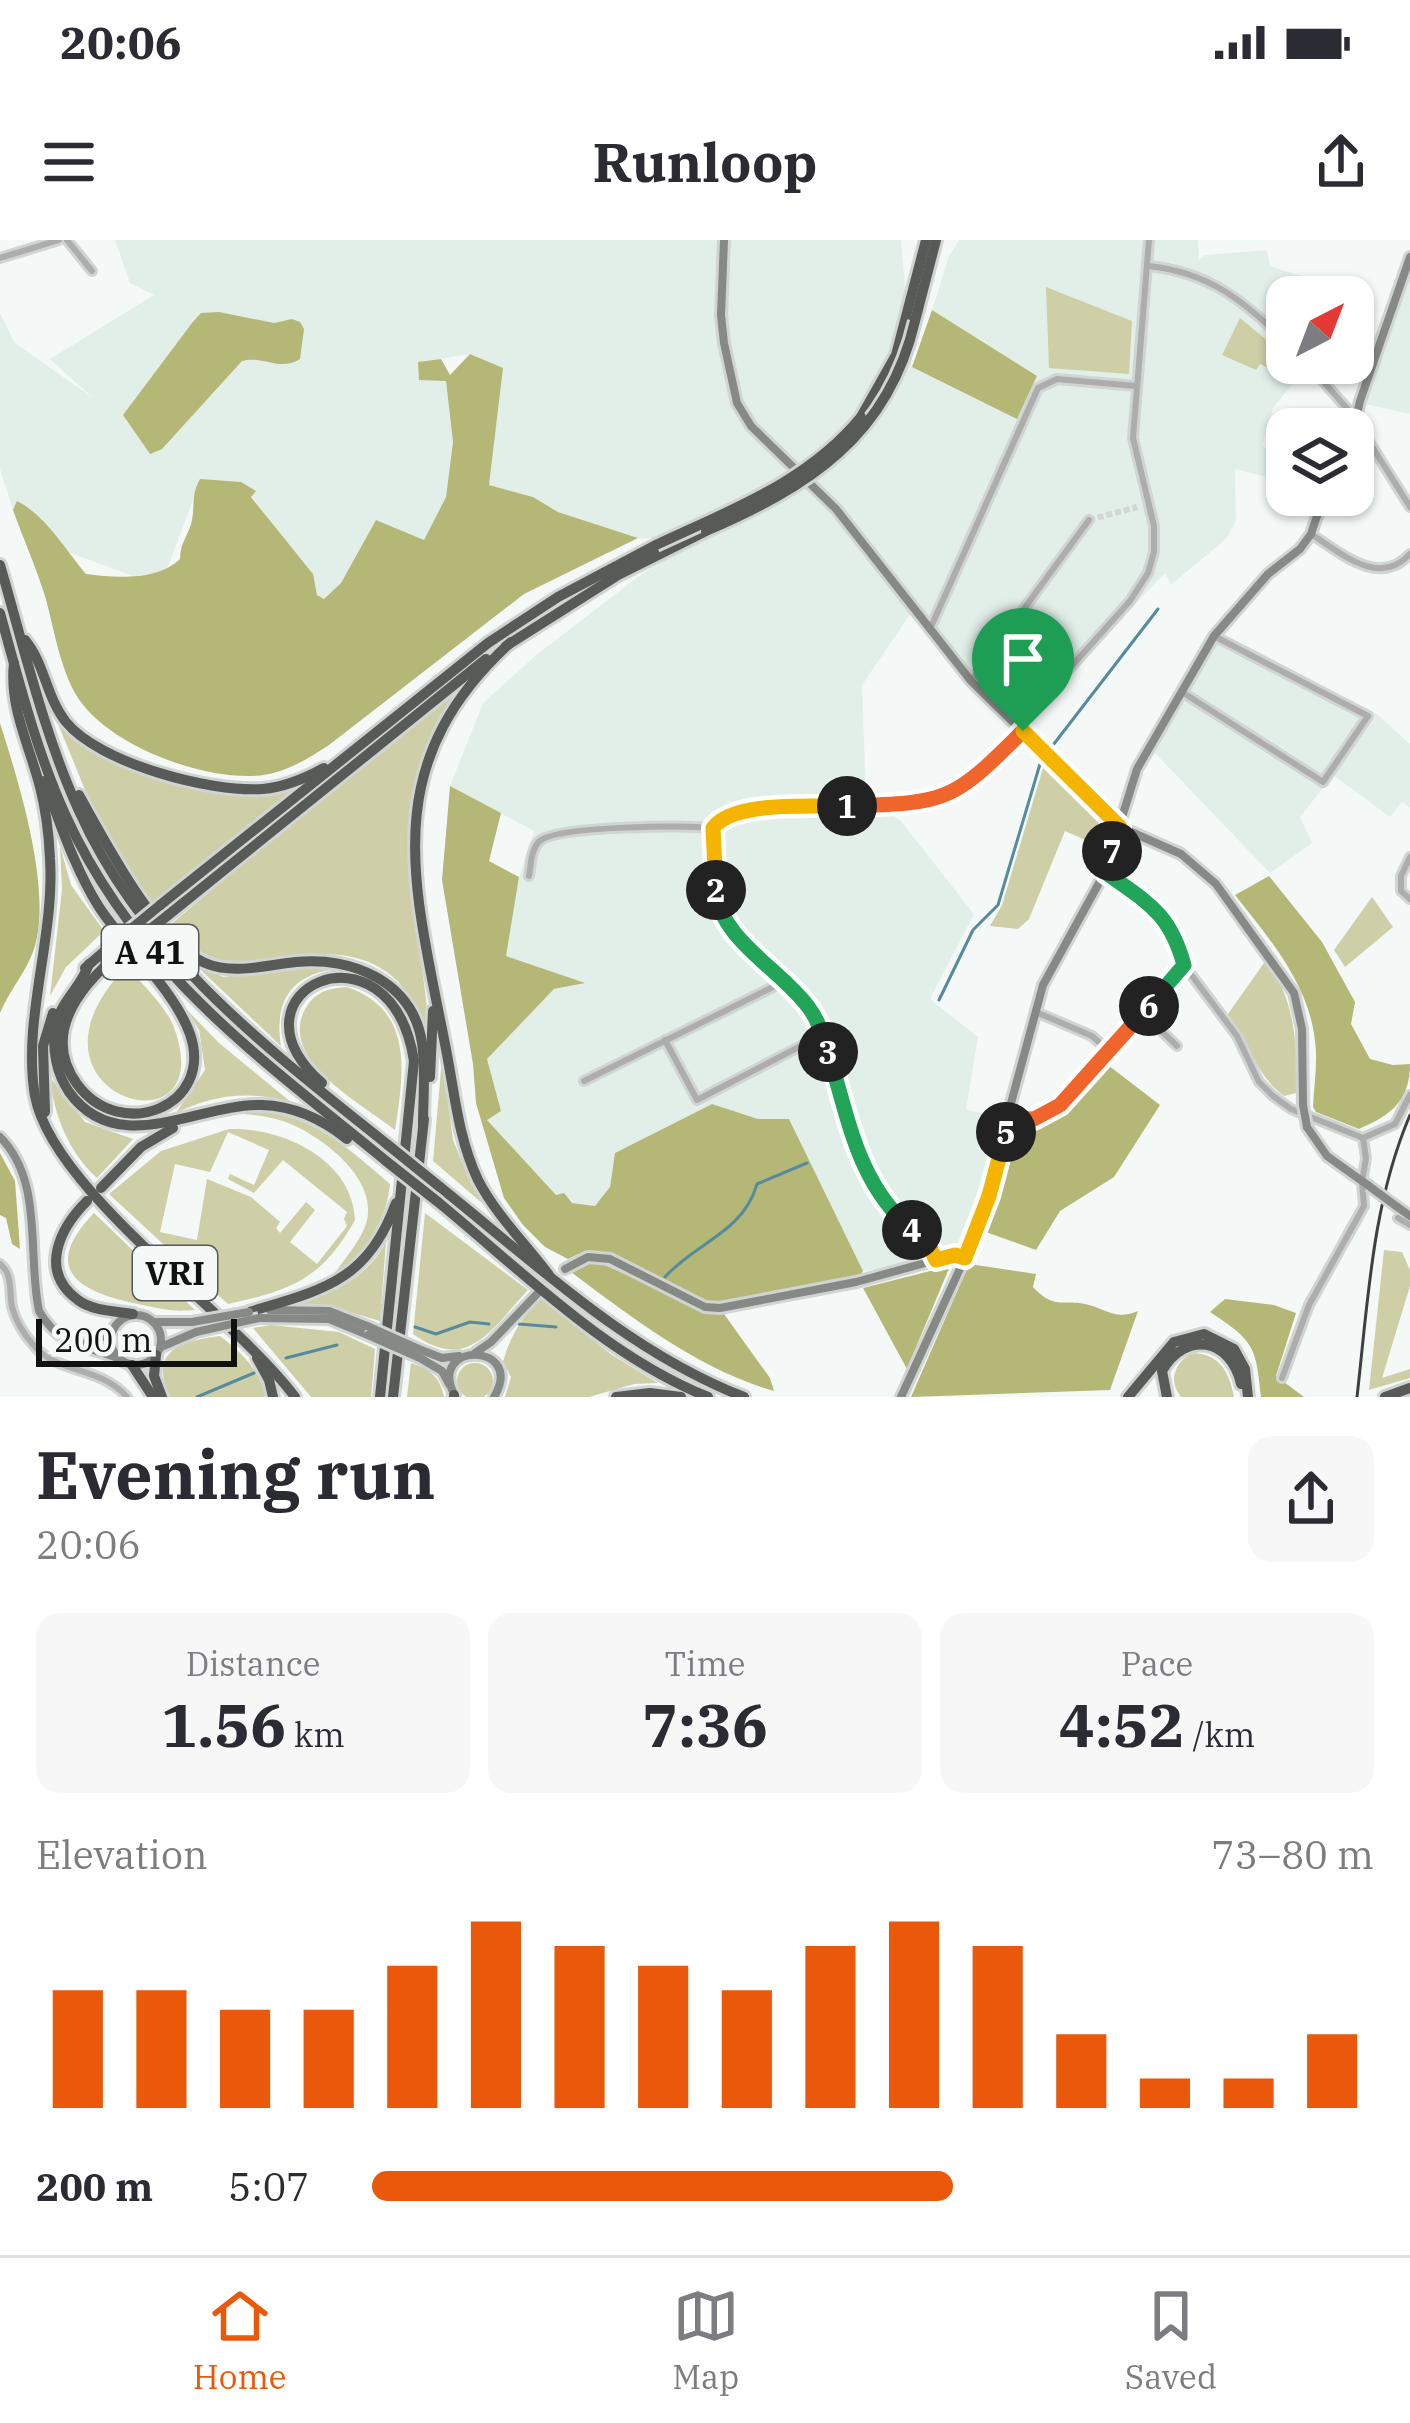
<!DOCTYPE html>
<html lang="en">
<head>
<meta charset="utf-8">
<style>
  body { margin:0; font-family:"IBM Plex Serif",serif; background:#f7f7f7; color:#2b2b33; height:100vh; display:flex; flex-direction:column; font-size:45px; white-space:nowrap }
  * { box-sizing:border-box; margin:0 }
  p { font-size:39px; color:#7c7c81 }
  .icon { flex:none; width:66px; height:66px; fill:none; stroke:currentColor; stroke-width:2; stroke-linecap:round; stroke-linejoin:round }
  .map { position:relative; height:1157px; overflow:hidden }
  .sheet { display:flex; flex-direction:column; background:#fff; flex:1 }
  .sheet>* { flex:none }
  .needle { width:78px; rotate:42deg }
  .fabs { position:absolute; left:1266px; top:36px; display:grid; gap:24px }
  .fabs a { display:grid; place-items:center; width:108px; height:108px; border-radius:24px; background:#fff; box-shadow:0 3px 9px #0004; font-size:60px }
  .scale { position:absolute; left:36px; bottom:30px; width:201px; box-sizing:border-box; padding-left:12px; border:6px solid #101111; border-top:0; font-size:33px; line-height:42px; white-space:nowrap; color:#101111; -webkit-text-stroke:9px #f4f9f7; paint-order:stroke }
  .pin { position:absolute; display:grid; place-items:center; width:102px; height:102px; color:#fff; margin:-123px -51px; border-radius:50% 50% 50% 0; rotate:-45deg; box-shadow:0 0 12px #0007 }
  .pin .icon { rotate:45deg }
  .km { position:absolute; width:60px; height:60px; margin:-30px; border-radius:50%; background:#222; color:#fff; font-size:33px; line-height:60px; text-align:center }
  .round { display:grid; place-items:center; flex:none; width:126px; height:126px; border-radius:24px; background:#f7f7f7 }
  .headline { display:flex; align-items:center; justify-content:space-between; height:204px; padding:0 36px }
  h1 { font-size:66px; font-weight:800; line-height:90px }
  .metrics { display:grid; grid-template-columns:repeat(3,1fr); gap:18px; height:204px; padding:12px 36px }
  .metrics div { display:grid; align-content:center; border-radius:24px; background:#f7f7f7; text-align:center }
  .metrics b { font-size:60px; font-weight:800 }
  .metrics small { font-size:33px; font-weight:400 }
  .metrics p { font-size:33px }
  .chart { height:336px; padding:24px 36px }
  .chart p { display:flex; justify-content:space-between }
  .chart svg { width:100%; height:216px; margin-top:12px; stroke:#ea580c; stroke-width:6 }
  ul { padding:0 36px; list-style:none; font-size:39px }
  li { display:grid; grid-template-columns:192px 144px 1fr; align-items:center; height:90px }
  li i { height:30px; border-radius:15px; background:#ea580c }
  .status { display:flex; justify-content:space-between; align-items:center; height:84px; padding:0 60px; background:#fff; direction:ltr }
  .status svg { height:33px; fill:currentColor }
  header { display:flex; justify-content:space-between; align-items:center; height:156px; padding:0 36px; background:#fff; font-size:54px; font-weight:800 }
  .dock { display:flex; justify-content:space-around; align-items:center; height:168px; border-top:3px solid #e1e1e2; background:#fff; font-size:33px; color:#7c7c81 }
  .dock a { display:grid; justify-items:center; gap:6px }
  .dock .active { color:#ea580c }
  .map>svg:first-child { display:block }
</style>
</head>
<body>
<div class="status"><b>20:06</b><svg viewBox="0 0 49 12"><path d="M0 12V9h3v3zM5 12V6h3v6zM10 12V3h3v9zM15 12V0h3v12zM26 1h20v11H26zM47 4h2v5h-2z"/></svg></div>
<header><svg class="icon" aria-label="menu" viewBox="0 0 24 24"><path d="M4 6h16M4 12h16M4 18h16"/></svg>Runloop<svg class="icon" aria-label="share" viewBox="0 0 24 24"><path d="M12 15V3M7 8l5-5 5 5M5 13v7h14v-7"/></svg></header>
<div class="map">
<svg width="1410" height="1157" viewBox="0 0 1410 1157">
  <rect width="100%" height="100%" fill="#f4f9f7"/>
  <!-- built -->
  <g fill="#e2efe9">
    <path d="M115,0H901L912,127L1037,136L932,70L949,16L959,0H1198L1199,20L1205,15L1267,10L1270,26L1344,50L1343,57H1287V123H1316L1304,130L1273,168L1262,206L1282,217L1270,238L1235,229L1236,280L1227,298L1171,345L1165,333L1018,486L930,389L911,373L862,445L866,557L901,581L974,674L930,759L978,797L966,870L1010,877L965,1018L863,1031L789,879H758L712,864L615,913L610,948L596,966L572,963L556,955L486,879L501,871L486,819L554,749L581,744L505,716L519,637L534,591L450,546L483,463L535,416L639,336L699,299L638,298L558,272L533,257L489,245L502,129L470,114L418,123L446,141L453,202L446,257L424,300L376,280L341,343L324,359L317,356L313,334L251,256L201,239L166,332L133,336L68,312L19,263L13,270L0,229V73L15,103L93,158L50,119L154,55L130,43Z"/>
    <path d="M1410,30V174L1365,164Z"/>
    <path d="M1221,394L1377,474L1410,504V568L1402,562L1390,577L1333,535L1300,577L1312,603L1270,633L1153,511Z"/>
  </g>
  <!-- green -->
  <g fill="#cecfa7" fill-rule="evenodd">
    <path d="M1046,47L1132,81L1129,134L1049,128Z"/>
    <path d="M1240,78L1287,117V123L1299,127L1291,138L1260,124L1256,130L1222,115Z"/>
    <path d="M458,450C442,478 426,504 417,535C392,621 426,709 429,796C402,719 356,707 280,717C259,720 235,725 215,718C196,712 183,699 170,685L415,480Z"/>
    <path d="M54,474L84,504L120,523L212,547L304,544L152,662L99,584Z"/>
    <path d="M1043,528L1112,596L1110,611L1065,591L1029,679L1018,689L990,686L1002,665Z"/>
    <path d="M60,606L71,645L104,691L66,727L50,756L62,650Z"/>
    <path d="M1372,657L1393,687L1345,727L1334,710Z"/>
    <path d="M187,717L223,737L319,726L335,729C290,735 274,763 281,806Z"/>
    <path d="M1266,720C1296,762 1297,803 1296,853L1284,856C1257,837 1248,801 1228,774Z"/>
    <path d="M127,726C141,744 164,764 173,785C226,921 0,856 127,726Z"/>
    <path d="M347,747C414,770 404,832 395,890C361,863 274,818 307,766C317,751 330,748 347,747Z"/>
    <path d="M187,770L219,803L292,863C253,850 213,854 176,873L205,830L199,790Z"/>
    <path d="M442,818L453,900L471,944L488,968L433,921Z"/>
    <path d="M49,836L85,882L133,899L97,938C67,910 55,876 49,836Z"/>
    <path d="M270,871C319,881 353,912 390,944C386,984 364,1015 332,1038C343,1019 367,996 368,973C371,932 317,893 283,881C268,876 253,875 237,873Z"/>
    <path d="M229,889C283,887 353,920 355,980C322,1039 292,1050 228,1064L109,954L161,911ZM228,892L269,910L254,945L230,934L228,939L254,953L283,920L347,972L344,979L347,986L317,1024L290,1002L315,970L306,962L280,993L276,988L280,982L251,957L207,939L197,1000L160,992L175,924L210,932Z"/>
    <path d="M94,973L195,1070C169,1072 163,1069 138,1064C78,1052 40,1029 94,973Z"/>
    <path d="M425,973L528,1050C492,1088 469,1134 413,1094Z"/>
    <path d="M386,1002L380,1081L325,1065L299,1064C336,1052 366,1038 386,1002Z"/>
    <path d="M1384,1010L1402,1012L1410,1030V1046L1382,1138L1410,1129V1138L1369,1150Z"/>
    <path d="M540,1058L612,1115L658,1143L634,1144L589,1157H505L511,1137L503,1122C510,1096 522,1078 540,1058Z"/>
    <path d="M271,1085L339,1092L375,1109L371,1157H311L253,1088Z"/>
    <path d="M220,1096C242,1113 259,1129 266,1157H170C148,1111 180,1101 220,1096Z"/>
    <path d="M1191,1113C1219,1113 1229,1131 1234,1157H1181C1168,1140 1174,1125 1191,1113Z"/>
    <path d="M411,1123C430,1129 440,1137 444,1157H407Z"/>
    <circle cx="475" cy="1141" r="18"/>
  </g>
  <!-- forest -->
  <g fill="#b5b777">
    <path d="M932,70L1037,136L1017,179L912,127Z"/>
    <path d="M219,72L274,83L292,79L300,82L304,89L300,119C279,132 263,115 242,121L162,209L150,214L123,175L192,83L201,73Z"/>
    <path d="M470,114L503,128L489,245L533,257L558,272L638,298L524,354L329,505C306,520 282,535 253,536C197,538 104,504 75,453C59,424 54,388 45,356C36,327 23,298 13,270L17,261C44,274 65,309 86,334C117,338 157,341 180,319C180,303 190,292 192,280C195,264 191,255 200,239L241,242L256,251L251,257L313,334L317,355L324,359L341,343L376,280L424,300L446,257L453,202L446,141L419,140L418,122L441,119L450,135Z"/>
    <path d="M0,483C18,540 52,647 35,706C28,730 10,749 0,773Z"/>
    <path d="M450,546L501,573L489,621L519,637L506,716L585,743L554,749L487,819L501,871L487,880L556,955L564,953L572,963L595,966L610,947L615,913L712,864L758,879H789L863,1031L860,1035L722,1064L706,1062L613,1013L585,1011L568,1019L545,1007L523,985L504,958L476,863L473,824L442,640Z"/>
    <path d="M1269,636L1322,702L1355,762L1351,784L1370,819L1393,825L1410,824C1410,861 1391,875 1359,889L1316,872L1313,867C1314,845 1318,822 1315,801C1309,744 1269,698 1235,655Z"/>
    <path d="M1104,822L1160,865L1114,937L1060,971L1036,1010L983,991L1010,877C1053,881 1075,850 1104,822Z"/>
    <path d="M0,913L15,941L20,1009L12,1004L6,978L0,975Z"/>
    <path d="M601,1023L710,1074H724L770,1138L774,1151C698,1129 634,1079 571,1032L584,1024Z"/>
    <path d="M969,1024L1036,1034L1033,1047C1055,1071 1063,1058 1089,1065C1110,1071 1116,1080 1138,1071L1110,1150L911,1157Z"/>
    <path d="M950,1026L907,1129L863,1048Z"/>
    <path d="M1225,1059L1274,1065L1296,1073L1276,1136L1304,1157H1261C1256,1106 1254,1101 1210,1072Z"/>
  </g>
  <g fill="none" stroke-linecap="round" stroke-linejoin="round">
    <!-- stream -->
    <g stroke="#558b9d" stroke-width="3">
      <path d="M1050,509L1158,369"/>
      <path d="M939,760L973,690L998,665L1040,524"/>
      <path d="M665,1037C696,1002 743,993 757,944L807,923"/>
      <path d="M519,1084L556,1087"/>
      <path d="M415,1087L436,1094L470,1082L489,1084"/>
      <path d="M286,1118L337,1105"/>
      <path d="M197,1157L254,1133"/>
    </g>
    <!-- street-tunnel -->
    <path stroke="#d2d6d4" stroke-width="6" stroke-dasharray="6 3" stroke-linecap="butt" d="M1089,280L1137,267"/>
    <!-- street casing -->
    <g stroke="#d0d4d2" stroke-width="12">
      <g id="street">
        <path d="M67,0L92,31"/>
        <path d="M0,18L59,0"/>
        <path d="M1148,26C1209,32 1244,61 1287,103"/>
        <path d="M1307,123L1351,173L1410,267"/>
        <path d="M1311,294C1341,313 1379,348 1410,314"/>
        <path d="M930,389L1038,148L1057,139L1136,146"/>
        <path d="M971,441L1089,280"/>
        <path d="M1182,452L1323,542L1368,476L1214,396"/>
        <path d="M1018,486L1130,361L1148,333L1154,312V286L1133,198L1149,0"/>
        <path d="M713,588L719,669L732,688L812,771L874,950L896,977L928,1004L936,1020"/>
        <path d="M1410,617L1401,636V651L1410,659"/>
        <path d="M1105,632L1165,679L1174,691L1184,725L1237,796L1259,842L1273,856L1291,869L1363,898L1395,884L1410,855"/>
        <path d="M529,636C531,625 531,607 541,600C562,586 684,585 713,588L722,578L744,571L935,560L972,542L1022,492"/>
        <path d="M1036,772L1092,796L1109,811"/>
        <path d="M1143,773L1177,806"/>
        <path d="M665,800L697,860L822,795"/>
        <path d="M584,841L775,746L782,739"/>
        <path d="M1010,877L1034,879L1060,865L1184,725"/>
        <path d="M1398,978L1410,985"/>
        <path d="M0,1024C13,1034 9,1051 12,1067C16,1083 25,1096 36,1108C59,1133 101,1127 127,1157"/>
        <path d="M1282,1138L1309,1065L1364,966L1362,942L1366,918L1363,898"/>
      </g>
    </g>
    <!-- secondary casing -->
    <g stroke="#d0d4d2" stroke-width="14">
      <g id="secondary">
        <path d="M724,0L721,75L724,103L737,163L751,186L836,269L971,441L1120,587L1181,614L1216,644L1294,753L1302,789L1303,865"/>
        <path d="M1353,192L1360,161L1410,17"/>
        <path d="M1307,887L1327,916L1369,946"/>
        <path d="M0,897C44,941 27,1015 39,1071C58,1105 85,1106 118,1118"/>
        <path d="M1396,966L1410,976"/>
        <path d="M565,1029L588,1017L610,1019L705,1067L720,1068L856,1042L954,1015L965,1018"/>
        <path d="M270,1070L329,1071L367,1086"/>
        <circle cx="136" cy="1100" r="25"/>
        <path d="M259,1078L329,1079L368,1095"/>
        <path d="M154,1082H192"/>
        <path d="M76,1104L94,1103L111,1090"/>
        <path d="M161,1107L196,1092"/>
        <path d="M421,1110L442,1118L459,1116"/>
        <path d="M475,1113L491,1102L537,1054"/>
        <path d="M420,1118L442,1131L449,1144"/>
        <path d="M455,1156C425,1100 527,1102 494,1157"/>
        <path d="M901,1157L975,996L1043,745L1105,632L1137,529L1214,396L1268,334L1300,309L1311,294L1324,255"/>
      </g>
    </g>
    <!-- highway casing -->
    <g stroke="#d0d4d2" stroke-width="16">
      <g id="highway">
        <path d="M915,81L936,0"/>
        <path d="M861,177L896,115L926,0"/>
        <path d="M0,325C24,407 43,492 79,571C144,716 267,808 388,905"/>
        <path d="M0,373C19,441 36,510 65,574C136,731 258,816 386,921"/>
        <path d="M25,400C45,424 46,457 66,482C99,523 211,553 263,549C285,547 304,539 324,528"/>
        <path d="M511,402C377,524 413,641 444,799C454,846 457,896 478,940C496,975 526,1004 549,1035"/>
        <path d="M506,406L618,335L706,291"/>
        <path d="M14,423C9,467 29,504 40,547C46,570 49,595 50,619C55,697 22,780 35,856C52,950 233,1074 295,1157"/>
        <path d="M44,541C60,583 75,629 99,667C125,707 174,749 190,794C215,867 120,903 77,844C40,793 82,744 121,712"/>
        <path d="M79,555C105,601 156,701 205,723C233,735 267,725 296,722C352,716 413,742 422,803C426,830 423,858 423,886"/>
        <path d="M159,666L488,403L558,357L656,305"/>
        <path d="M167,676L486,419"/>
        <path d="M89,724C81,748 59,762 55,789C52,811 57,834 69,852C118,920 198,863 262,865C295,866 322,879 347,899"/>
        <path d="M85,728L114,703"/>
        <path d="M430,837L433,771"/>
        <path d="M322,843C218,751 391,672 414,821L380,1157"/>
        <path d="M45,872L43,806L53,773"/>
        <path d="M440,947C536,1024 628,1112 744,1157"/>
        <path d="M101,948L141,907L173,888"/>
        <path d="M87,961C60,988 38,1031 78,1060C92,1071 116,1071 133,1074"/>
        <path d="M438,962C522,1031 606,1116 708,1157"/>
        <path d="M249,1072C322,1050 367,1042 396,963"/>
        <path d="M156,1115L154,1136L162,1157"/>
        <path d="M257,1118L269,1140L273,1157"/>
        <path d="M132,1125L153,1157"/>
        <path d="M393,1157L424,879"/>
        <path d="M454,1157V1155"/>
        <path d="M616,1157L650,1153L681,1157"/>
        <path d="M1128,1157L1174,1102L1204,1094L1234,1109L1245,1129L1248,1157"/>
        <path d="M1167,1157L1162,1131C1185,1090 1231,1098 1241,1144"/>
        <path d="M1385,1157L1410,1148"/>
      </g>
    </g>
    <!-- street -->
    <use href="#street" stroke="#acadac" stroke-width="6"/>
    <!-- secondary -->
    <use href="#secondary" stroke="#878987" stroke-width="8"/>
    <!-- highway -->
    <use href="#highway" stroke="#575a57" stroke-width="10"/>
    <!-- tram -->
    <path stroke="#3e4040" stroke-width="3" d="M1357,1157C1368,1061 1372,964 1410,875"/>
    <!-- secondary-bridge casing -->
    <g stroke="#d0d4d2" stroke-width="14" stroke-linecap="butt">
      <g id="secondary-bridge">
        <path d="M1303,865L1307,887"/>
        <path d="M1369,946L1396,966"/>
        <path d="M192,1082L249,1072"/>
        <path d="M367,1086L421,1110"/>
        <path d="M196,1092L259,1078"/>
        <path d="M368,1095L420,1118"/>
      </g>
    </g>
    <!-- highway-bridge casing -->
    <g stroke="#d0d4d2" stroke-width="16" stroke-linecap="butt">
      <g id="highway-bridge">
        <path d="M706,291C808,247 888,197 915,81"/>
        <path d="M656,305C730,270 808,242 861,177"/>
        <path d="M114,703L159,666"/>
        <path d="M121,712L167,676"/>
        <path d="M388,905L440,947"/>
        <path d="M386,921L438,962"/>
      </g>
    </g>
    <!-- secondary-bridge -->
    <use href="#secondary-bridge" stroke="#878987" stroke-width="8"/>
    <!-- highway-bridge -->
    <use href="#highway-bridge" stroke="#575a57" stroke-width="10"/>
  </g>
  <g fill="none" stroke-linecap="round" stroke-linejoin="round">
    <!-- split-1 casing -->
    <g stroke="#fff" stroke-width="24">
      <path id="split-1" d="M847,566C948,563 952,562 1023,491"/>
    </g>
    <!-- split-2 casing -->
    <g stroke="#fff" stroke-width="24">
      <path id="split-2" d="M716,650L713,588C734,560 814,567 847,566"/>
    </g>
    <!-- split-3 casing -->
    <g stroke="#fff" stroke-width="24">
      <path id="split-3" d="M716,650C719,699 782,730 809,768C819,781 823,797 828,812"/>
    </g>
    <!-- split-4 casing -->
    <g stroke="#fff" stroke-width="24">
      <path id="split-4" d="M828,812C849,879 857,943 912,990"/>
    </g>
    <!-- split-5 casing -->
    <g stroke="#fff" stroke-width="24">
      <path id="split-5" d="M912,990L928,1004L936,1020L955,1015L965,1018L989,956L1006,892"/>
    </g>
    <!-- split-6 casing -->
    <g stroke="#fff" stroke-width="24">
      <path id="split-6" d="M1006,892L1010,878L1034,879L1060,865L1149,766"/>
    </g>
    <!-- split-7 casing -->
    <g stroke="#fff" stroke-width="24">
      <path id="split-7" d="M1112,611L1105,632C1147,663 1169,671 1184,725L1149,766"/>
    </g>
    <!-- split-8 casing -->
    <g stroke="#fff" stroke-width="24">
      <path id="split-8" d="M1023,491L1120,587L1112,611"/>
    </g>
    <!-- split-1 -->
    <use href="#split-1" stroke="#f0652b" stroke-width="15"/>
    <!-- split-2 -->
    <use href="#split-2" stroke="#f5b400" stroke-width="15"/>
    <!-- split-3 -->
    <use href="#split-3" stroke="#22a559" stroke-width="15"/>
    <!-- split-4 -->
    <use href="#split-4" stroke="#22a559" stroke-width="15"/>
    <!-- split-5 -->
    <use href="#split-5" stroke="#f5b400" stroke-width="15"/>
    <!-- split-6 -->
    <use href="#split-6" stroke="#f0652b" stroke-width="15"/>
    <!-- split-7 -->
    <use href="#split-7" stroke="#22a559" stroke-width="15"/>
    <!-- split-8 -->
    <use href="#split-8" stroke="#f5b400" stroke-width="15"/>
  </g>
  <g text-anchor="middle" stroke-width="10" stroke-linejoin="round" paint-order="stroke">
    <!-- shield labels -->
    <g fill="#f4f9f7" stroke="#545756" stroke-width="3">
      <rect x="102" y="685" width="96" height="54" rx="9"/>
      <rect x="133" y="1006" width="84" height="54" rx="9"/>
    </g>
    <g font-size="33" font-weight="bold" fill="#101111">
      <text x="150" y="724">A 41</text>
      <text x="175" y="1045">VRI</text>
    </g>
  </g>
</svg>
<div class="fabs">
<a><svg class="needle" viewBox="-14 -14 28 28"><path d="M0-13l5 13h-10z" fill="#e53935"/><path d="M0 13l5-13h-10z" fill="#7c7c81"/></svg></a>
<a><svg class="icon" aria-label="layers" viewBox="0 0 24 24"><path d="M12 4l9 5-9 5-9-5zM3 14l9 5 9-5"/></svg></a>
</div>
<div class="scale">200 m</div>
<div class="pin" style="left:1023px;top:491px;background:#1e9e55"><svg class="icon" aria-label="arrive" viewBox="0 0 24 24"><path d="M6 21V4h12l-3 4 3 4H6"/></svg></div>
<b class="km" style="left:847px;top:566px">1</b>
<b class="km" style="left:716px;top:650px">2</b>
<b class="km" style="left:828px;top:812px">3</b>
<b class="km" style="left:912px;top:990px">4</b>
<b class="km" style="left:1006px;top:892px">5</b>
<b class="km" style="left:1149px;top:766px">6</b>
<b class="km" style="left:1112px;top:611px">7</b>
</div>
<section class="sheet">
<div class="headline"><div><h1>Evening run</h1><p>20:06</p></div><a class="round"><svg class="icon" aria-label="share" viewBox="0 0 24 24"><path d="M12 15V3M7 8l5-5 5 5M5 13v7h14v-7"/></svg></a></div>
<div class="metrics">
<div><p>Distance</p><b>1.56<small> km</small></b></div>
<div><p>Time</p><b>7:36</b></div>
<div><p>Pace</p><b>4:52<small> /km</small></b></div>
</div>
<div class="chart"><p><span>Elevation</span>73–80 m</p>
<svg viewBox="0 0 160 44" preserveAspectRatio="none"><path d="M5 44V20M15 44V20M25 44V24M35 44V24M45 44V15M55 44V6M65 44V11M75 44V15M85 44V20M95 44V11M105 44V6M115 44V11M125 44V29M135 44V38M145 44V38M155 44V29"/></svg>
</div>
<ul>
<li><b>200 m</b>5:07<i style="width:58%"></i></li>
</ul>
</section>
<nav class="dock">
<a class="active"><svg class="icon" aria-label="home" viewBox="0 0 24 24"><path d="M3 11l9-7 9 7M6 9v11h12V9"/></svg>Home</a>
<a><svg class="icon" aria-label="map" viewBox="0 0 24 24"><path d="M3 6l6-2 6 2 6-2v14l-6 2-6-2-6 2zM9 4v14M15 6v14"/></svg>Map</a>
<a><svg class="icon" aria-label="saved" viewBox="0 0 24 24"><path d="M7 4h10v16l-5-4-5 4z"/></svg>Saved</a>
</nav>
</body>
</html>
